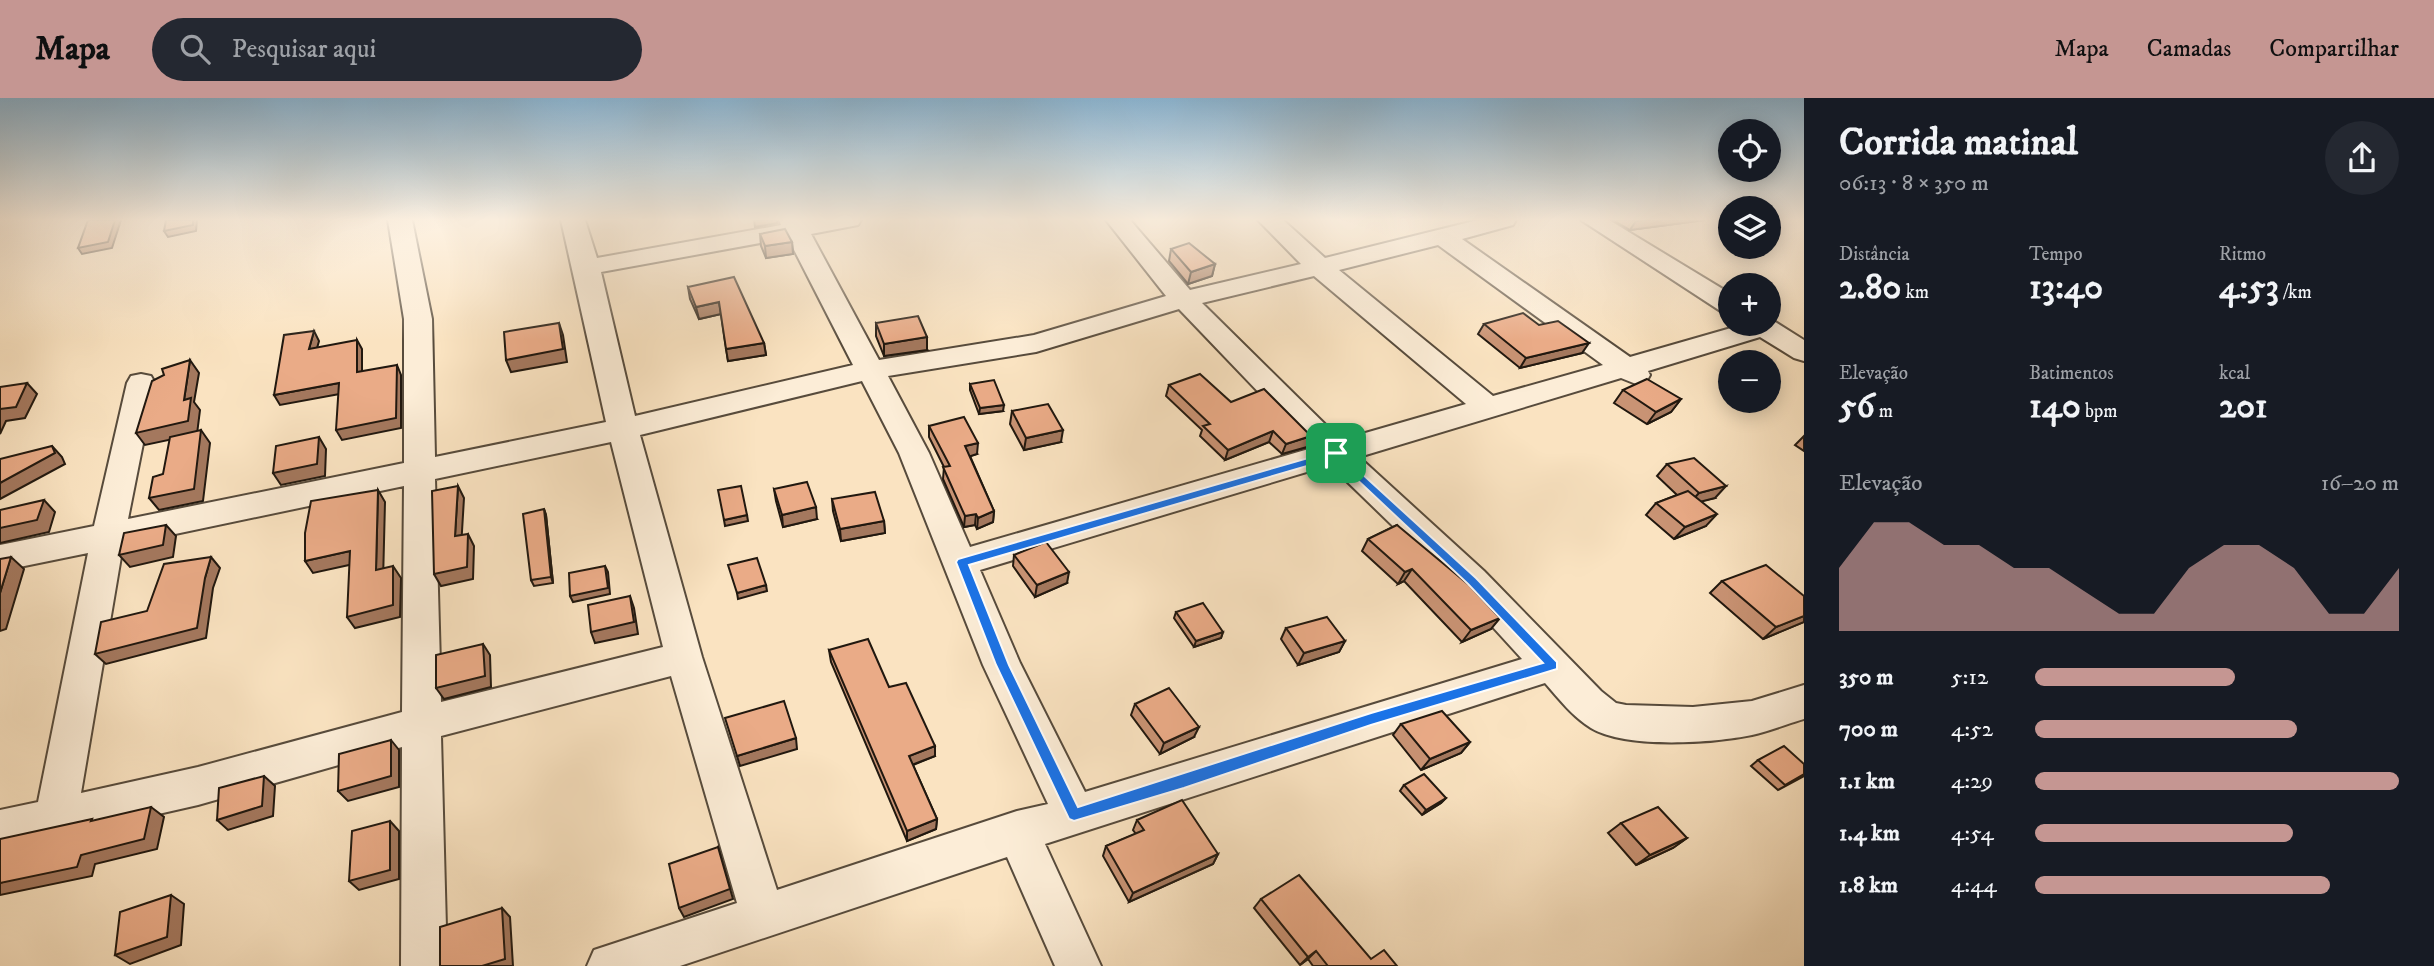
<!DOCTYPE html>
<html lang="pt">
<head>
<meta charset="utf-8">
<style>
  body { margin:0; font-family:"IM FELL DW Pica",serif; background:#242831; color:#f1f3f6; height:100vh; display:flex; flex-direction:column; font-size:26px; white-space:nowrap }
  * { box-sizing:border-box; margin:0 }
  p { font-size:23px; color:#9ea1a6 }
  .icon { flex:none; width:38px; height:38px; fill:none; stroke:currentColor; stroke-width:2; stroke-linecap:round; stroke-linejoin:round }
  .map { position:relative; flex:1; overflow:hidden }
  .side { display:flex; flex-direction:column; background:#171b24; width:630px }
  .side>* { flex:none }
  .tools { position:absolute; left:1718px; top:21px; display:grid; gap:14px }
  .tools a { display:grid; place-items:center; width:63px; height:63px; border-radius:50%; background:#171b24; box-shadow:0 4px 18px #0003; font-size:35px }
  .pin { position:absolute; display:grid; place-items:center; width:60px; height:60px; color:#fff; margin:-30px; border-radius:14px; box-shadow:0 4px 10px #0006 }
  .round { display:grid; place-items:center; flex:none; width:74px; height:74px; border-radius:37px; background:#242831 }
  .overview { display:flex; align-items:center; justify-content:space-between; height:119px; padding:0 35px }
  h1 { font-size:38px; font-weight:800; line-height:52px }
  .figures { display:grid; grid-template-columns:repeat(3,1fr); gap:10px; height:119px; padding:7px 35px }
  .figures div { display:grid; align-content:center }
  .figures b { font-size:35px; font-weight:800 }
  .figures small { font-size:19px; font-weight:400 }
  .figures p { font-size:19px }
  .chart { height:196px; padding:14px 35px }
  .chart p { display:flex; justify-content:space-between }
  .chart svg { width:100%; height:126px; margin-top:7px; fill:#c59692; opacity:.7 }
  ul { padding:0 35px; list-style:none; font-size:23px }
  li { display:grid; grid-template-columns:112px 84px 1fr; align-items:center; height:52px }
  li i { height:18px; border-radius:9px; background:#c59692 }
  header { display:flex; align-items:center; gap:42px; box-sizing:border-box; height:98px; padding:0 35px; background:#c59692; color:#111 }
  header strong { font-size:33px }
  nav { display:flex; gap:38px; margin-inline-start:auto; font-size:24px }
  .search { width:490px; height:63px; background:#242831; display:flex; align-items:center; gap:18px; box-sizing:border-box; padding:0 24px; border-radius:38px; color:#9ea1a6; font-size:26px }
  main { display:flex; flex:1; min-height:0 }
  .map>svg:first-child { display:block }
</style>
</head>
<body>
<header>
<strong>Mapa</strong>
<div class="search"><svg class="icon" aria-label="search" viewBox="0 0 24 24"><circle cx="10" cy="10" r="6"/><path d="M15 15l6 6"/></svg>Pesquisar aqui</div>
<nav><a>Mapa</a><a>Camadas</a><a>Compartilhar</a></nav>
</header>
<main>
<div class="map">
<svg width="1804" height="868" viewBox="0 0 1804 868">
  <rect width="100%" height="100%" fill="#fae3c1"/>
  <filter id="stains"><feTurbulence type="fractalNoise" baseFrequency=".00286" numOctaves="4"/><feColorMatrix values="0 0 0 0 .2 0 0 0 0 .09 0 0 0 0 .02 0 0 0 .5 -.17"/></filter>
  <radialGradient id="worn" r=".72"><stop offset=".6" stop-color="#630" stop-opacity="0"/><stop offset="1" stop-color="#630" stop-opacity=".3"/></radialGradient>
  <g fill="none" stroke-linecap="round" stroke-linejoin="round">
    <!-- minor casing -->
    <g stroke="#574b3c" stroke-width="4">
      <g id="minor">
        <path d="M388,122H412L432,221L435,359L606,324L561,122H585L597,160L781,127L779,122H861L858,127L811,136L879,262L1034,237L1166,198L1106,122H1130L1190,192L1301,166L1258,122H1283L1325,160L1478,122H1516L1513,127L1462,141L1630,259L1745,226H1769V220L1804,242V263L1794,260L1760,239L1648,273L1650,277L1646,284L1636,286L1621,280L1359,359L1484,473L1601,593L1616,605L1626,607L1693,609L1752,603L1804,587V621C1787,626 1770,633 1752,637C1713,645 1626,651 1591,630C1573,619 1559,601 1545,585L1045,746L1101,868H1055L1007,759L680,868H587L594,852L737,805L671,578L441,638L447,868H401L402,649L198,707L0,752V712L38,704L88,455L0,473V447L94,428L127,285L131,278L141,276L151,278L155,285L128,421L404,365V221ZM788,140L853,267L635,318L601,174ZM1438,147L1603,267L1493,298L1339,172ZM1314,178L1466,306L1341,342L1202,205ZM1179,211L1312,350L970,449L929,355L888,278L1036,254ZM862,283L899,355L983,567L1048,706L1017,713L777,792L702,559L640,337ZM611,344L663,549L441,604L435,381ZM1330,367L1460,493L1522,561L1085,694L1020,565L980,472ZM404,388L402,614L198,669L81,695L123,447Z"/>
        <path d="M1581,122H1609L1731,196V216L1722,214Z"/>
      </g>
    </g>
    <!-- minor -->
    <use href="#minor" fill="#fcedd7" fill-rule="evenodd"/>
  </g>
  <!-- wall -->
  <g fill="#c99374" stroke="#21180f" stroke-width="2">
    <path d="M1613,122H1705L1630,132Z"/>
    <path d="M760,136L792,144L793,156L766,160L761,148Z"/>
    <path d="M1171,151L1215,166L1212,178L1188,186L1169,163Z"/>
    <path d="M688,189L764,245L766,257L728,263L721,216L699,221L690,201Z"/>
    <path d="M876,225L927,252L884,258L876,238Z"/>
    <path d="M1484,226L1539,227L1582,255L1520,270L1478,236Z"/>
    <path d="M970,286L1003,313L979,316L970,292Z"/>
    <path d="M1169,287L1231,304L1311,338L1307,349L1282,356L1269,344L1225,362L1200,338L1202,332L1166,298Z"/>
    <path d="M1623,292L1681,301L1671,314L1647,326L1614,305Z"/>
    <path d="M1012,313L1061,344L1024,352L1010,326Z"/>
    <path d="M929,328L977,356L970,358L994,413L993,424L977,431L975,427L964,429L943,381L944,369L929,339Z"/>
    <path d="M1804,338V353L1795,347Z"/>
    <path d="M1667,366L1715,400L1701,403L1706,428L1674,441L1646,417L1656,405L1677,397L1657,378Z"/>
    <path d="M774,391L817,421L783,429L776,403Z"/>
    <path d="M832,401L884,423L885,435L841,443L833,413Z"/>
    <path d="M544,411L546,417L553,485L534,488L531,482Z"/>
    <path d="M1397,427L1491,531L1462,544L1404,483L1398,486L1362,453L1368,441Z"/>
    <path d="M1014,457L1067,485L1035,499L1013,468Z"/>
    <path d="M1722,483L1804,524L1763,541L1710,495Z"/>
    <path d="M1176,514L1223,534L1221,540L1194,549L1174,520Z"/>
    <path d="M1286,530L1345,543L1339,554L1298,567L1281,541Z"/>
    <path d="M829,552L889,589L935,658L913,667L937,721L936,731L907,743L831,564Z"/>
    <path d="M1135,606L1194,639L1160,656L1131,617Z"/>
    <path d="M1401,626L1470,644L1461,655L1421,672L1393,637Z"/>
    <path d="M1758,662L1804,666V678L1778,692L1751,668Z"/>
    <path d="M1404,687L1446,700L1441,705L1422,717L1400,693Z"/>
    <path d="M1137,722L1218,756L1213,766L1129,804L1103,758L1106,748L1136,736L1133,732Z"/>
    <path d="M1621,725L1687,740L1673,750L1636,767L1608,735Z"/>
    <path d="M1261,801L1371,861L1397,868H1313L1308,861L1300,867L1254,810Z"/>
  </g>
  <!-- shaded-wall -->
  <g fill="#a4785e" stroke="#21180f" stroke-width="2">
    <path d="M115,122H121L112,150L82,156L78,150Z"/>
    <path d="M193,122H197L196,133L168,139L164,133Z"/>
    <path d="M754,122H777V125L755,129Z"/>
    <path d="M1645,122H1705L1630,132L1636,123Z"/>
    <path d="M792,144L793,156L766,160L765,148Z"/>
    <path d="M1215,166L1212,178L1188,186L1191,174Z"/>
    <path d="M719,204L721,216L699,221L696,209Z"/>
    <path d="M559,225L563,237L567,264L511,274L506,262Z"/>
    <path d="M314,233L319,243L314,261L309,251Z"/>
    <path d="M927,239V252L884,258V246Z"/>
    <path d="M357,242L362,251V284L357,274Z"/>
    <path d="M764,245L766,257L728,263L726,251Z"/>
    <path d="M1589,245L1582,255L1520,270L1526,260Z"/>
    <path d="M190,262L199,275L194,304L200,312L197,336L145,347L136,335L184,302Z"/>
    <path d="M397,267L401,277V330L342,342L336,332Z"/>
    <path d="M27,285L37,296L25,320L6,323L0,336V311Z"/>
    <path d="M339,285L345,295L280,307L274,297Z"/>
    <path d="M1681,301L1671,314L1647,326L1656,314Z"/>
    <path d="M1004,307L1003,313L979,316L980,310Z"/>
    <path d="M201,332L210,345L203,403L159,412L149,400Z"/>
    <path d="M1063,332L1061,344L1024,352L1026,340Z"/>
    <path d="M1273,333L1269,344L1225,362L1228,352Z"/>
    <path d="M1311,338L1307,349L1282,356L1286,346Z"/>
    <path d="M319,339L326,351L325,378L281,387L273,375Z"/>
    <path d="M978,345L977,356L965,360V348Z"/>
    <path d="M52,348L62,359L65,366L0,401V385Z"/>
    <path d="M458,388L464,400L461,450L455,438Z"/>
    <path d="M1726,388L1715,400L1688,407L1699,395Z"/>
    <path d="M378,392L385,404L383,484L376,472Z"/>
    <path d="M44,402L55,414L49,434L0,445V430Z"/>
    <path d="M816,409L817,421L783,429L782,417Z"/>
    <path d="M544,411L546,417L553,485L551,479Z"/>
    <path d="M994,413L993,424L977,431L978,420Z"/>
    <path d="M976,416L975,427L964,429L965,418Z"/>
    <path d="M1717,416L1706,428L1674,441L1685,429Z"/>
    <path d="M747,417L748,423L725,428L724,422Z"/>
    <path d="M884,423L885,435L841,443L840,431Z"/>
    <path d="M166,427L176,438L173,459L130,469L119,457Z"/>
    <path d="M468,436L474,448L473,481L441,488L434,476Z"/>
    <path d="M350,453L358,465L313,475L305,463Z"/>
    <path d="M11,459L24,471L6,531L0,533V495Z"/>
    <path d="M211,459L220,470L213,490L206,540L106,566L95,556L205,480Z"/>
    <path d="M393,468L401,480L400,519L355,530L347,519Z"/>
    <path d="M605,468L608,474L610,496L573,504L570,498Z"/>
    <path d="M1412,471L1404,483L1398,486L1405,474Z"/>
    <path d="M1069,474L1067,485L1035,499L1037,487Z"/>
    <path d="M766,487L767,493L738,501L737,495Z"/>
    <path d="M630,498L634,510L638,536L595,545L591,534Z"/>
    <path d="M1804,518V524L1763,541L1776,529Z"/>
    <path d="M1500,520L1491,531L1462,544L1471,532Z"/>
    <path d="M1223,534L1221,540L1194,549L1196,543Z"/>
    <path d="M1345,543L1339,554L1298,567L1304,555Z"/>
    <path d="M483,546L490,557L491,589L444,601L436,590Z"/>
    <path d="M1199,629L1194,639L1160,656L1164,645Z"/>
    <path d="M796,640L797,651L740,668L737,658Z"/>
    <path d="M391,642L399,652V689L348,703L338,693Z"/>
    <path d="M1470,644L1461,655L1421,672L1430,661Z"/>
    <path d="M935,648V658L909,668V658Z"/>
    <path d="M264,678L275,688L273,718L228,732L217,722Z"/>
    <path d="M1446,700L1441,705L1422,717L1426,712Z"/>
    <path d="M151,709L164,719L157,751L95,766L92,778L0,797V785L81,757Z"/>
    <path d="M937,721L936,731L907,743V733Z"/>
    <path d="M390,723L399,733V781L359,792L349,783Z"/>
    <path d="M1687,740L1673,750L1636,767L1650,757Z"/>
    <path d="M718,749L733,801L684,819L679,810Z"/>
    <path d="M1218,756L1213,766L1129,804L1133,795Z"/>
    <path d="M171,797L184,806L181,847L130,866L115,857Z"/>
    <path d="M502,810L510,819L513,868H482Z"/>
    <path d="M1316,853L1308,861L1300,867L1308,859Z"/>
  </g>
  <!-- building -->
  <g fill="#eaab87" stroke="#21180f" stroke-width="2">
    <path d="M88,122H115L108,144L78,150Z"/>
    <path d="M166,122H193V127L164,133Z"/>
    <path d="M785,131L792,144L765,148L760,136Z"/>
    <path d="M1189,145L1215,166L1191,174L1171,151Z"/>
    <path d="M734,179L764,245L726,251L719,204L696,209L688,189Z"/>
    <path d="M1523,215L1539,227L1558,223L1589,245L1526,260L1484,226Z"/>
    <path d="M918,218L927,239L884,246L876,225Z"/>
    <path d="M559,225L563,251L506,262L504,234Z"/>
    <path d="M314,233L309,251L357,242V274L397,267L396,320L336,332L339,285L274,297L284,237Z"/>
    <path d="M190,262L184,302L191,300L188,323L136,335L152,283L164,277L162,271Z"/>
    <path d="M1200,276L1231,304L1264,291L1311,338L1286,346L1273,333L1228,352L1203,328L1210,326L1169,287Z"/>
    <path d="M1647,281L1681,301L1656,314L1623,292Z"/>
    <path d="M994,282L1004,307L980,310L970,286Z"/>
    <path d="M27,285L16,309L0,311V289Z"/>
    <path d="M1048,306L1063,332L1026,340L1012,313Z"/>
    <path d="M964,319L978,345L965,348L994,413L978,420L976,416L965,418L943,369L950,368L929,328Z"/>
    <path d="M201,332L194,391L149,400L153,379L163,376L170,339Z"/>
    <path d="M319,339L317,366L273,375L276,348Z"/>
    <path d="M52,348L55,355L0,385V361Z"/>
    <path d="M1694,360L1726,388L1699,395L1667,366Z"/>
    <path d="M807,384L816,409L782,417L774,391Z"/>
    <path d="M458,388L455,438L468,436L467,469L434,476L432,393Z"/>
    <path d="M741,388L747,417L724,422L718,392Z"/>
    <path d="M378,392L376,472L393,468V507L347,519L350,453L305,463V435L311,403Z"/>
    <path d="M1688,393L1717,416L1685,429L1656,405Z"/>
    <path d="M875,394L884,423L840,431L832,401Z"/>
    <path d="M44,402L37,422L0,430V412Z"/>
    <path d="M544,411L551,479L531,482L523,416Z"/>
    <path d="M166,427L163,447L119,457L124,435Z"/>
    <path d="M1397,427L1469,487L1500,520L1471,532L1412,471L1405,474L1368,441Z"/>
    <path d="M1046,444L1069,474L1037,487L1014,457Z"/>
    <path d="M11,459L0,495V461Z"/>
    <path d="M211,459L205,480L197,530L95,556L101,524L147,513L164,466Z"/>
    <path d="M757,460L766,487L737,495L728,467Z"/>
    <path d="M1766,467L1804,498V518L1776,529L1722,483Z"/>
    <path d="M605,468L608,490L570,498L569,475Z"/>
    <path d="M630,498L634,524L591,534L588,507Z"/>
    <path d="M1203,505L1223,534L1196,543L1176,514Z"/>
    <path d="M1327,519L1345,543L1304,555L1286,530Z"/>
    <path d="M868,541L889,589L906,585L935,648L909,658L937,721L907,733L829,552Z"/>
    <path d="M483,546L485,578L436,590V557Z"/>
    <path d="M1169,590L1199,629L1164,645L1135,606Z"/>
    <path d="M784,603L796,640L737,658L725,620Z"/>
    <path d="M1442,613L1470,644L1430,661L1401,626Z"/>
    <path d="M391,642V678L338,693L339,656Z"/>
    <path d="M1784,648L1804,666V676L1785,687L1758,662Z"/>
    <path d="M1424,676L1446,700L1426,712L1404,687Z"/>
    <path d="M264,678L262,708L217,722L219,690Z"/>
    <path d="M1182,702L1218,756L1133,795L1106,748L1144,732L1137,722Z"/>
    <path d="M151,709L144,741L81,757L77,769L0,785V741L92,721L91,723Z"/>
    <path d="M1658,709L1687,740L1650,757L1621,725Z"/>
    <path d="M390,723V772L349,783L352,733Z"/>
    <path d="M718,749L730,791L679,810L669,766Z"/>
    <path d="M1299,777L1371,861L1384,852L1397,868H1328L1316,853L1308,859L1261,801Z"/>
    <path d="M171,797L167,839L115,857L120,814Z"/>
    <path d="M502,810L505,861L482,868H440V829Z"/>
  </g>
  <!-- sky -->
  <linearGradient id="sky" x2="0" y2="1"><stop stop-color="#8bb7d6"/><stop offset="0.5" stop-color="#fdf2e3"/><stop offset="1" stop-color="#fdf2e3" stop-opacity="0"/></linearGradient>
  <rect width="1804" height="243" fill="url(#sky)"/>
  <!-- route -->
  <path fill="#1a73e8" stroke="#fff" stroke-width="2" fill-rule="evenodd" d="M1336,352L1476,480L1557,564V571L1371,627L1184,690L1074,723L1069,721L996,567L956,464L958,461ZM1334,360L1468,486L1543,565L1371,615L1078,709L1009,567L969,467Z"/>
  <rect width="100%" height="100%" filter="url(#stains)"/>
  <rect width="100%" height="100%" fill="url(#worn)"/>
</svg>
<div class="tools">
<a><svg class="icon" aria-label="locate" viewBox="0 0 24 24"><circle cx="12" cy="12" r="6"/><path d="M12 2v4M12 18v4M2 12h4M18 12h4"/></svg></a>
<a><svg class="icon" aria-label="layers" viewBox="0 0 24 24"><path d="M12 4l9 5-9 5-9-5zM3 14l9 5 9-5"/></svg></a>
<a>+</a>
<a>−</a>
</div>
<div class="pin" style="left:1336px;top:355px;background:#1e9e55"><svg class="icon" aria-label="arrive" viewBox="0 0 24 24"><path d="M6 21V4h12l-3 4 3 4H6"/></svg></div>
</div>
<section class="side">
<div class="overview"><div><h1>Corrida matinal</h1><p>06:13 · 8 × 350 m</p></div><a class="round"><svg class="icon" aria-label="share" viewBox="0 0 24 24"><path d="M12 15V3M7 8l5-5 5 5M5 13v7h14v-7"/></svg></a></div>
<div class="figures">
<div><p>Distância</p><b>2.80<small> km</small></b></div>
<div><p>Tempo</p><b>13:40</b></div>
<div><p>Ritmo</p><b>4:53<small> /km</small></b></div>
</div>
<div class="figures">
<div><p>Elevação</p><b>56<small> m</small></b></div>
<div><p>Batimentos</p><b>140<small> bpm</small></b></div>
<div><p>kcal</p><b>201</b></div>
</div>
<div class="chart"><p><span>Elevação</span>16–20 m</p>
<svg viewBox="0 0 160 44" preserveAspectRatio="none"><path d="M0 44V22L10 6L20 6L30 14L40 14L50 22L60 22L70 30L80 38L90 38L100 22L110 14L120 14L130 22L140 38L150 38L160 22V44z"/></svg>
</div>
<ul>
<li><b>350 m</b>5:12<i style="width:55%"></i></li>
<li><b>700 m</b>4:52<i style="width:72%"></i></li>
<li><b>1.1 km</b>4:29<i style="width:100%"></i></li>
<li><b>1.4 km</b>4:54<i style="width:71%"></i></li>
<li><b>1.8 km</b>4:44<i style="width:81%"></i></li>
</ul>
</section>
</main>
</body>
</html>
